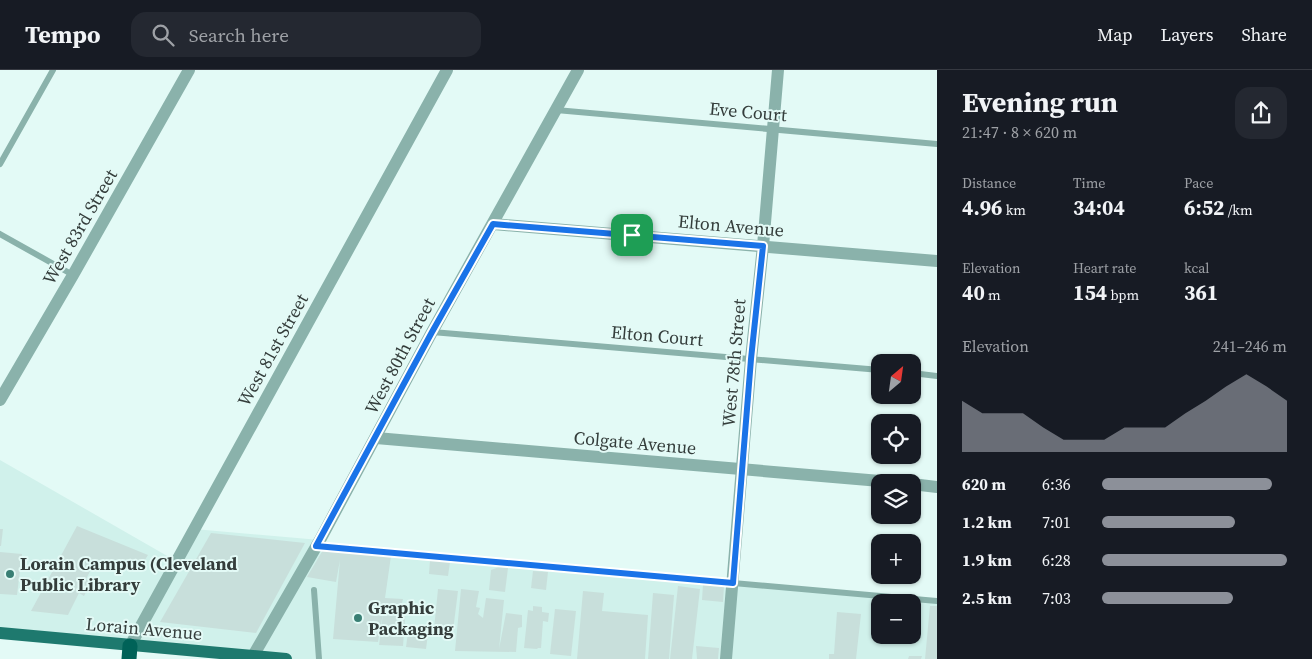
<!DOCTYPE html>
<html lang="en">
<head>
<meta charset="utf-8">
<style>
  body { margin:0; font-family:"Source Serif 4",serif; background:#242831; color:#f1f3f6; height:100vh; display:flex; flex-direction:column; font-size:19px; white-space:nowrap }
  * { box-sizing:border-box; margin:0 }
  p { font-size:16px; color:#9ea1a6 }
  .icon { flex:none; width:28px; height:28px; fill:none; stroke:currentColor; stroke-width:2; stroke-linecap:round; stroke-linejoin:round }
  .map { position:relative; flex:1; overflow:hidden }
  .panel { display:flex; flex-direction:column; background:#171b24; width:375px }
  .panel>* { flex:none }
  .needle { width:32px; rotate:29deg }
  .controls { position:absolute; left:871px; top:284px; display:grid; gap:10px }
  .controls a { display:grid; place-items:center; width:50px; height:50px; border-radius:10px; background:#171b24; box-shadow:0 1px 4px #0004; font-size:25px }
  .pin { position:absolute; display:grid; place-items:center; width:42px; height:42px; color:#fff; margin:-21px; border-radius:10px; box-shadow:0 2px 8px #0006 }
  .round { display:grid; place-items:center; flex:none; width:52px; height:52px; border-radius:15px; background:#242831 }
  .overview { display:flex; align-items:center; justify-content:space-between; height:85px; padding:0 25px }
  h1 { font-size:28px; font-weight:700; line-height:38px }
  .stats { display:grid; grid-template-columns:repeat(3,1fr); gap:8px; height:85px; padding:5px 25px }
  .stats div { display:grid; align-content:center }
  .stats b { font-size:21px; font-weight:700 }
  .stats small { font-size:14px; font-weight:400 }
  .stats p { font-size:14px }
  .chart { height:140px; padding:10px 25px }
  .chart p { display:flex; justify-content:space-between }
  .chart svg { width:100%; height:90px; margin-top:5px; fill:#8c9099; opacity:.7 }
  ul { padding:0 25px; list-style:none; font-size:16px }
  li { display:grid; grid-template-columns:80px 60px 1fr; align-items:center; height:38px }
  li i { height:12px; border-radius:6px; background:#8c9099 }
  header { display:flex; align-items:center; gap:30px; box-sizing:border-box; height:70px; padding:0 25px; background:#171b24; border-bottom:1px solid #363941 }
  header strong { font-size:24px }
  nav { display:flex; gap:28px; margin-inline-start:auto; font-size:18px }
  .search { width:350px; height:45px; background:#242831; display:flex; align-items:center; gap:12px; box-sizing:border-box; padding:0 18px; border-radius:15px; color:#9ea1a6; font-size:19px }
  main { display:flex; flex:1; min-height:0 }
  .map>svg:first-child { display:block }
</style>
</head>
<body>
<header>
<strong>Tempo</strong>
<div class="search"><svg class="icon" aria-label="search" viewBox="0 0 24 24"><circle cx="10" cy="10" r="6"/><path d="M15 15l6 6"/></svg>Search here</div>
<nav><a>Map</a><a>Layers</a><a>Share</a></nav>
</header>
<main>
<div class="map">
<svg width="937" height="589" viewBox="0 0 937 589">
  <rect width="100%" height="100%" fill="#e3faf6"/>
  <!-- built -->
  <path fill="#d0f1eb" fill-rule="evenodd" d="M0,390L176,491L194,459L320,470L316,476L937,531V589H251L0,563ZM880,532H912V565H880Z"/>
  <!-- building -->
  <g fill="#c8dfdb">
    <path d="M77,456L148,485L138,501L105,497L95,492L86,509L91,512L84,526L79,523L68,545L31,541Z"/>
    <path d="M0,459H3L1,476H0Z"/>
    <path d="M211,463L305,473L256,563L160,552Z"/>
    <path d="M323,480L391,486L385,528L403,529L401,537L406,536L403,576L379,575L383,543L378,572L333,569L340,490L336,512L307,507Z"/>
    <path d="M0,482L22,484L17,525L0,524Z"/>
    <path d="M430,490L450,492L448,506L429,504Z"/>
    <path d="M499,497L508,498L505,522L489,520L491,500Z"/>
    <path d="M533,501L548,502L546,520L531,518Z"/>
    <path d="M703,514L724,516L723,532L702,530Z"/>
    <path d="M678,516L700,519L692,589H670Z"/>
    <path d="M438,519L458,521L453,561L434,559Z"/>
    <path d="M461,519L479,521L476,537L480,538L478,544L483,548L486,528L504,530L499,579L506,543L522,545V557L518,558L516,582L455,581Z"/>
    <path d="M583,521L604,523L602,541L648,545L645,589H577Z"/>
    <path d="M653,523L674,525L669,589H648Z"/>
    <path d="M533,536L542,537V542L549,543L548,552L543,551L541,578H538L537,579L524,578L528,540L533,541Z"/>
    <path d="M930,536H937V589H925Z"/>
    <path d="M555,539L576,541L571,586L550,584Z"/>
    <path d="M837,542L861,544L856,589H829V584H834Z"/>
    <path d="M409,555L429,557L426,579L406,577Z"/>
    <path d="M696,576L719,578L718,589H697Z"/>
    <path d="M909,586H922L921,589H908Z"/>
  </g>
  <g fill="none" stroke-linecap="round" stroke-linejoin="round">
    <!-- service -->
    <g stroke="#8ab2ab" stroke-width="6">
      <path d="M556,40L937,74"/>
      <path d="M0,94L53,0"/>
      <path d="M0,164L73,205"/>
      <path d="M432,262L880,300"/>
      <path d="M912,303L937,306"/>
      <path d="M316,476L937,531"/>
      <path d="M314,520L319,589"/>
    </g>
    <!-- minor -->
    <g stroke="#8ab2ab" stroke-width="12">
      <path d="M493,154L937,191"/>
      <path d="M0,330L73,205L189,0"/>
      <path d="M376,368L892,412"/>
      <path d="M912,414L937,417"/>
      <path d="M130,576L447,0"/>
      <path d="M253,586L320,470L432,262L578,0"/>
      <path d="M726,589L751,289L763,176L778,0"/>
    </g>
    <!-- primary -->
    <path stroke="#1e796e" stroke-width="12" d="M0,563L286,589"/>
    <!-- motorway -->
    <path stroke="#006258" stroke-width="15" d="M129,589L130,576"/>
  </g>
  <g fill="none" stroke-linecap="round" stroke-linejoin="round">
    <!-- route casing -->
    <g stroke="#fff" stroke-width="10">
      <path id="route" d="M493,154L763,176L751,289L733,513L316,476L432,262Z"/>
    </g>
    <!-- route -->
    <use href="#route" stroke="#1a73e8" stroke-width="6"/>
  </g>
  <!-- markers -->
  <g fill="#397f74" stroke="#e3faf6" stroke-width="2">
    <circle cx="10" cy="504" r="5"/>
    <circle cx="358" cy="548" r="5"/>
  </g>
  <g text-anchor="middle" stroke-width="4" stroke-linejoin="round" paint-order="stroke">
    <!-- street labels -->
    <g font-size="18" fill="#343d3b" stroke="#e3faf6">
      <text transform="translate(748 42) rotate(5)" y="6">Eve Court</text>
      <text transform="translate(731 156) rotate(5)" y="6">Elton Avenue</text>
      <text transform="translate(80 157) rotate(-60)" y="6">West 83rd Street</text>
      <text transform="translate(657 266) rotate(5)" y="6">Elton Court</text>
      <text transform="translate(273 280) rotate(-61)" y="6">West 81st Street</text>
      <text transform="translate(400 286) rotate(-62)" y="6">West 80th Street</text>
      <text transform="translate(734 293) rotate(-85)" y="6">West 78th Street</text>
      <text transform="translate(635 373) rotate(5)" y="6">Colgate Avenue</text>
      <text transform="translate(144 559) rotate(5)" y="6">Lorain Avenue</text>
    </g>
    <!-- poi labels -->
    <g font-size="18" font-weight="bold" fill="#343d3b" stroke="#e3faf6" text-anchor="start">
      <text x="20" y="500">Lorain Campus (Cleveland<tspan x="20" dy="21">Public Library</tspan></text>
      <text x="368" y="544">Graphic<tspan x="368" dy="21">Packaging</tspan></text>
    </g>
  </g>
</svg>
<div class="controls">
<a><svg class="needle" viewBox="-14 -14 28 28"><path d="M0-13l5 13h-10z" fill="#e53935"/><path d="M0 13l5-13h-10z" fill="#9ea1a6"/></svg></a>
<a><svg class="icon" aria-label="locate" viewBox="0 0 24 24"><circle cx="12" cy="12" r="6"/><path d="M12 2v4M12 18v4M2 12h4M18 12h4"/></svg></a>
<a><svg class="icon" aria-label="layers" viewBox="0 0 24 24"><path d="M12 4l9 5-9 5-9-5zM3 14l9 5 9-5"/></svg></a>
<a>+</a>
<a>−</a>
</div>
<div class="pin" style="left:632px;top:165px;background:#1e9e55"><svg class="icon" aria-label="arrive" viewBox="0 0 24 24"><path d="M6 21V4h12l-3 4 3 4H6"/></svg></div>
</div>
<section class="panel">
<div class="overview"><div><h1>Evening run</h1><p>21:47 · 8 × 620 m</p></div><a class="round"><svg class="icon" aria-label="share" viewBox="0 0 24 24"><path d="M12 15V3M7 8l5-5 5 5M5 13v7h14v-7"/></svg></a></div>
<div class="stats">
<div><p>Distance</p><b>4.96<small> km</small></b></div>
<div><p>Time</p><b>34:04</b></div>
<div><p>Pace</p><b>6:52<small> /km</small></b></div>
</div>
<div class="stats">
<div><p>Elevation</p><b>40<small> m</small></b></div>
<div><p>Heart rate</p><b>154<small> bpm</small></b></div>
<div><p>kcal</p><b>361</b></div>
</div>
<div class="chart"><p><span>Elevation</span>241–246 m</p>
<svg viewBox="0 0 160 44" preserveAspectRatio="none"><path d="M0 44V19L10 25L20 25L30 25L40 32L50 38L60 38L70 38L80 32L90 32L100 32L110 25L120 19L130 12L140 6L150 12L160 19V44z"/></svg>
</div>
<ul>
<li><b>620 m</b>6:36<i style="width:92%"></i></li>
<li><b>1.2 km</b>7:01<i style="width:72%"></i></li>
<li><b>1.9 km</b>6:28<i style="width:100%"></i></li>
<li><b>2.5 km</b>7:03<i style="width:71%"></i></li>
</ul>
</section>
</main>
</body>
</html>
